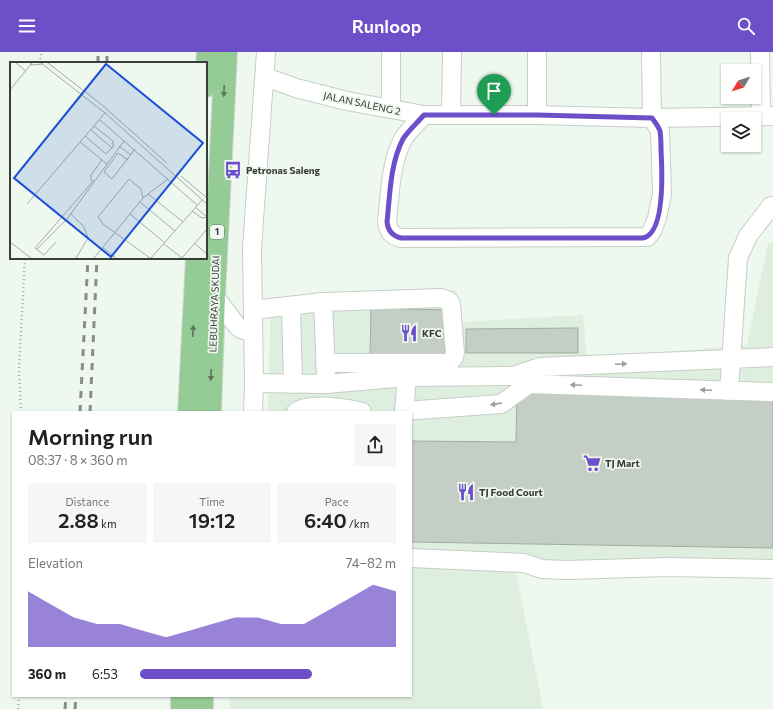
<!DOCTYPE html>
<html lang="en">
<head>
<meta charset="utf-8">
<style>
  body { margin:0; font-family:Commissioner,sans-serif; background:#f6f6f6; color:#222; height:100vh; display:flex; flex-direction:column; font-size:15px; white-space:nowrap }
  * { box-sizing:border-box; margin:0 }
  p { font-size:13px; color:#767676 }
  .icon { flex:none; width:22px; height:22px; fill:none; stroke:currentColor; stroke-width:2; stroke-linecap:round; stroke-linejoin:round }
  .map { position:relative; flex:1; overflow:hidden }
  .sheet { position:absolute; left:12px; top:359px; width:400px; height:286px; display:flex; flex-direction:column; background:#fff; border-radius:0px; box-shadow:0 1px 3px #0004 }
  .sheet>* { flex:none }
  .needle { width:26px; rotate:231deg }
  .buttons { position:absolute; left:721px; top:12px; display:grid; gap:8px }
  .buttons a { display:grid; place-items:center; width:40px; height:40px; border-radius:0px; background:#fff; box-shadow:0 1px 3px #0004; font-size:20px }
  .pin { position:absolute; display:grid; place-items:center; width:34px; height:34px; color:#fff; margin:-41px -17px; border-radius:50% 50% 50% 0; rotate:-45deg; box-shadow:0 0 4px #0007 }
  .pin .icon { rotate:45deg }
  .round { display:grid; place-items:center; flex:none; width:42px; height:42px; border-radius:0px; background:#f6f6f6 }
  .headline { display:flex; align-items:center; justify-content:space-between; height:68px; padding:0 16px }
  h1 { font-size:22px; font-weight:600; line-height:30px }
  .metrics { display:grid; grid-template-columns:repeat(3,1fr); gap:6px; height:68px; padding:4px 16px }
  .metrics div { display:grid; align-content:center; border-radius:0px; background:#f6f6f6; text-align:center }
  .metrics b { font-size:20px; font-weight:600 }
  .metrics small { font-size:11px; font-weight:400 }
  .metrics p { font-size:11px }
  .chart { height:112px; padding:8px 16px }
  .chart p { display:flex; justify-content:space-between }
  .chart svg { width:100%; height:72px; margin-top:4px; fill:#6d4fc9; opacity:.7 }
  ul { padding:0 16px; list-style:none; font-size:13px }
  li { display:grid; grid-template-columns:64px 48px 1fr; align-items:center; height:30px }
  li i { height:10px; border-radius:5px; background:#6d4fc9 }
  header { display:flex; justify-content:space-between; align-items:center; height:52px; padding:0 16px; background:#6d4fc9; color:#fff; font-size:18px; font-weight:600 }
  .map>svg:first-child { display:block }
</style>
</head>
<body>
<header><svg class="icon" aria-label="menu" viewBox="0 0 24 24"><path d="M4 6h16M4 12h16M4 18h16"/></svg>Runloop<svg class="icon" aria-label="search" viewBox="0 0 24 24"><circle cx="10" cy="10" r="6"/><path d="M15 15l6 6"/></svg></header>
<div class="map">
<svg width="773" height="657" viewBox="0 0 773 657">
  <rect width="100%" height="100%" fill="#eef8ee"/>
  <!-- built -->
  <path fill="#dfefdf" d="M768,191H773V522L515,515L543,657H230V644H411V360H268L271,245L456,238L462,270L583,263L587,307L747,293Z"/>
  <!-- building -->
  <g fill="#c4cec4" stroke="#a2aba2">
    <path d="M371,256L448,258L447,307L370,305Z"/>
    <path d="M578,276V301H466V277Z"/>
    <path d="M517,337L773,342V496L411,490V389L516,390Z"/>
  </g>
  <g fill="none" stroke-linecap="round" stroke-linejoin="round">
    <!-- minor casing -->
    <g stroke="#c5cfc5" stroke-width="20">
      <g id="minor">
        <path d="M391,0V57"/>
        <path d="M760,0L761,64"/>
        <path d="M265,25L296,36L347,49L424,63H537L652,66L773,64"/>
        <path d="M424,63C417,71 408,79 403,87C390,112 390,143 387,170C388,179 392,184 401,186L647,185L652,179L657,166L662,142L660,79L652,66L651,0"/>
        <path d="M451,63L452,0"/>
        <path d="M537,63V0"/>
        <path d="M214,243L237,274L241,277L253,281"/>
        <path d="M323,250L326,323"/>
        <path d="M291,254L293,332"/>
        <path d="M253,258L323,250L441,246L449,249L451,252L455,301L454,305L449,311H325"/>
        <path d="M513,324L529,332L773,340"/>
        <path d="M254,331L326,332L407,325L513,324L540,315L773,305"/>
        <path d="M729,339L738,206L748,184L771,154H773"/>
        <path d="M404,359L501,352L529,332"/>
        <path d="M253,360L254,331L252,196L266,0"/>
        <path d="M296,360C309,350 347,356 362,360"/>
        <path d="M404,360L407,325"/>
        <path d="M411,506L524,511L542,517L567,518L668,515L773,517"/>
      </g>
    </g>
    <!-- highway casing -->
    <g stroke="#d3d4d3" stroke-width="24">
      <g id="highway">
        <path d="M206,34L208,0"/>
        <path d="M189,360L197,206"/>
        <path d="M210,360L214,243L226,0"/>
        <path d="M182,644V657"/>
        <path d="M202,644V657"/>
      </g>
    </g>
    <!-- path -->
    <g stroke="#a9b0a9" stroke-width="2.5" stroke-dasharray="1 3" stroke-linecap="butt">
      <path d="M40,11L41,0"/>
      <path d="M21,360L19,318L25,206"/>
      <path d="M18,657L19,644"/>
    </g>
    <!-- minor -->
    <use href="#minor" stroke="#fff" stroke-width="18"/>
    <!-- highway -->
    <use href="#highway" stroke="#95cb95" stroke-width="22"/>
    <!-- rail -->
    <g stroke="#878d87" stroke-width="3" stroke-dasharray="7 7" stroke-linecap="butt">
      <path d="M98,11V0"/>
      <path d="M107,11V0"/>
      <path d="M80,360L88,206"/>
      <path d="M90,360L97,206"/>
      <path d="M65,657L66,644"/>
      <path d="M75,657L76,644"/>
    </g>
  </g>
  <!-- one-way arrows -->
  <defs><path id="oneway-solid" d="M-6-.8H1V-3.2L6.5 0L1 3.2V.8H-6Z"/></defs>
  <g fill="#5e765e">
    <use href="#oneway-solid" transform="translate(224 39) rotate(93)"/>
    <use href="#oneway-solid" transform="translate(193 279) rotate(-87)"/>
    <use href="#oneway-solid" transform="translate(211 323) rotate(92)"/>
  </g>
  <g fill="#9c9e9c">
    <use href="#oneway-solid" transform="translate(621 312) rotate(-2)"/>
    <use href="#oneway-solid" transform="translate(576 333) rotate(-178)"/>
    <use href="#oneway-solid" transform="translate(706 338) rotate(-178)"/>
    <use href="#oneway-solid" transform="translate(496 352) rotate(171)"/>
  </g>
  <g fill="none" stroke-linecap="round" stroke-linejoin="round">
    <!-- route casing -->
    <g stroke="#fff" stroke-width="8">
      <path id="route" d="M424,63H537L652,66C655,70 659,75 660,79C661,85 661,92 661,98C662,116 666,181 643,186H401C392,184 388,179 387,170C390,143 390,112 403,87C408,79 417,71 424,63Z"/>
    </g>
    <!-- route -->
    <use href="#route" stroke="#6d4fc9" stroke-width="5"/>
  </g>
  <!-- icons -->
  <defs>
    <g id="bus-bare" transform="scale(1.38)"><path d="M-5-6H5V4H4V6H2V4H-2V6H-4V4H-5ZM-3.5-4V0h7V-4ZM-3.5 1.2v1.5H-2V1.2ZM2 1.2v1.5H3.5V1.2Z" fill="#6d4fc9" stroke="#eef8ee" stroke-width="2.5" paint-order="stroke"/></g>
    <g id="restaurant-bare" transform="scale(1.38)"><path d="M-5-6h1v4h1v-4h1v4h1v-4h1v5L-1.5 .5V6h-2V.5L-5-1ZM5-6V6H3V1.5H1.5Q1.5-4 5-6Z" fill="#6d4fc9" stroke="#eef8ee" stroke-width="2.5" paint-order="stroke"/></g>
    <g id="supermarket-bare" transform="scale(1.38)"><path d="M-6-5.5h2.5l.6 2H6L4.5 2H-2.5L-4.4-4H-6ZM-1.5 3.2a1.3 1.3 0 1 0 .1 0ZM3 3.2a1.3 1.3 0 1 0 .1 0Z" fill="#6d4fc9" stroke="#eef8ee" stroke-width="2.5" paint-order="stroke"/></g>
  </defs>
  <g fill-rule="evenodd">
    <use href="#bus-bare" x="233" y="118"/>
    <use href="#restaurant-bare" x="409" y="281"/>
    <use href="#supermarket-bare" x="592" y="411"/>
    <use href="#restaurant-bare" x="466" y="440"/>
  </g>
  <g text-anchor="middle" stroke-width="3.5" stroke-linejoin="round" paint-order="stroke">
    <!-- shield labels -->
    <rect fill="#eef8ee" stroke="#6f756f" stroke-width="1" x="210" y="173" width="14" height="14" rx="3"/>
    <g font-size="9" font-weight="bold" fill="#393d39">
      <text x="217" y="183">1</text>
    </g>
    <!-- street labels -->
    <g font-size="10" fill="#393d39" stroke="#eef8ee">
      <text transform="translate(362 51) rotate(12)" y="4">JALAN SALENG 2</text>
      <text transform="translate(214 252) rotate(-88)" y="4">LEBUHRAYA SKUDAI</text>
    </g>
    <!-- poi labels -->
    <g font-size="10" font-weight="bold" fill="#393d39" stroke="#eef8ee" text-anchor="start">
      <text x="246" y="122">Petronas Saleng</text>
      <text x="422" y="285">KFC</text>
      <text x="605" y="415">TJ Mart</text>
      <text x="479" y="444">TJ Food Court</text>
    </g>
  </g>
  <!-- overview -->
  <g transform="translate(10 10)">
    <rect width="197" height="197" fill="#eef8ee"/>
    <path fill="none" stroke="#a6ada6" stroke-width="1" d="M6,1L16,9M21,1V3L33,2M31,1L95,51L197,142M38,1L92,43L157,101M0,28L22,1M90,58L187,143M81,68L102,86M75,74L96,92L103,85V79L84,64M70,80L97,102M109,84L121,93M108,91L94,110L102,117L125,87M108,91L118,98M171,114L197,136M81,119V113L92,98M138,132L173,160M133,136L131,127L119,117L88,155L93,162L140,196M130,140L165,169M17,142L95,51M185,145L197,155M182,149L192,156L197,155M60,151L74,165L78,176L66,196M120,152L155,181M0,180L21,196M46,180L34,193L25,186L84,118M184,181L197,192M154,182L172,196L197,167M93,186L106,196M27,187L57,157L114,79M84,196L133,136L158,117M141,196L193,137"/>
    <path fill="#1d4ed8" fill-opacity="0.15" stroke="#1d4ed8" stroke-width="2" d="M96,2L193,81L101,195L4,116Z"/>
    <rect width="197" height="197" fill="none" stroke="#393d39" stroke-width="2"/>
  </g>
</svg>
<div class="buttons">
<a><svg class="needle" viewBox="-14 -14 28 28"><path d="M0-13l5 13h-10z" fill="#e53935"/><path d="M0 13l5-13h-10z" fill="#767676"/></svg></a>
<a><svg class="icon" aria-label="layers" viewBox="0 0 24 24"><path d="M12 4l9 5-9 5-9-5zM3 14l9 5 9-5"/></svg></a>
</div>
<div class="pin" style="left:494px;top:63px;background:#1e9e55"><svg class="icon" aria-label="arrive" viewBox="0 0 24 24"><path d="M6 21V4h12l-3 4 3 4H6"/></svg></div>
<section class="sheet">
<div class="headline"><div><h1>Morning run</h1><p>08:37 · 8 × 360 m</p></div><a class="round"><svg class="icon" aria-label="share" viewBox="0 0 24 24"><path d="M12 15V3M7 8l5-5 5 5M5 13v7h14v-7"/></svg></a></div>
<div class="metrics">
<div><p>Distance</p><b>2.88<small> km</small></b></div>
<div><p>Time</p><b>19:12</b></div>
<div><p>Pace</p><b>6:40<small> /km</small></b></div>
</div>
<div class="chart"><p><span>Elevation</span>74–82 m</p>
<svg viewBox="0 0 160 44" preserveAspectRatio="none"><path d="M0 44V10L10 18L20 26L30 30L40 30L50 34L60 38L70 34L80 30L90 26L100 26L110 30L120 30L130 22L140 14L150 6L160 10V44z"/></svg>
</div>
<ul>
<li><b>360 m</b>6:53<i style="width:67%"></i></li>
</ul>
</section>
</div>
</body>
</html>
